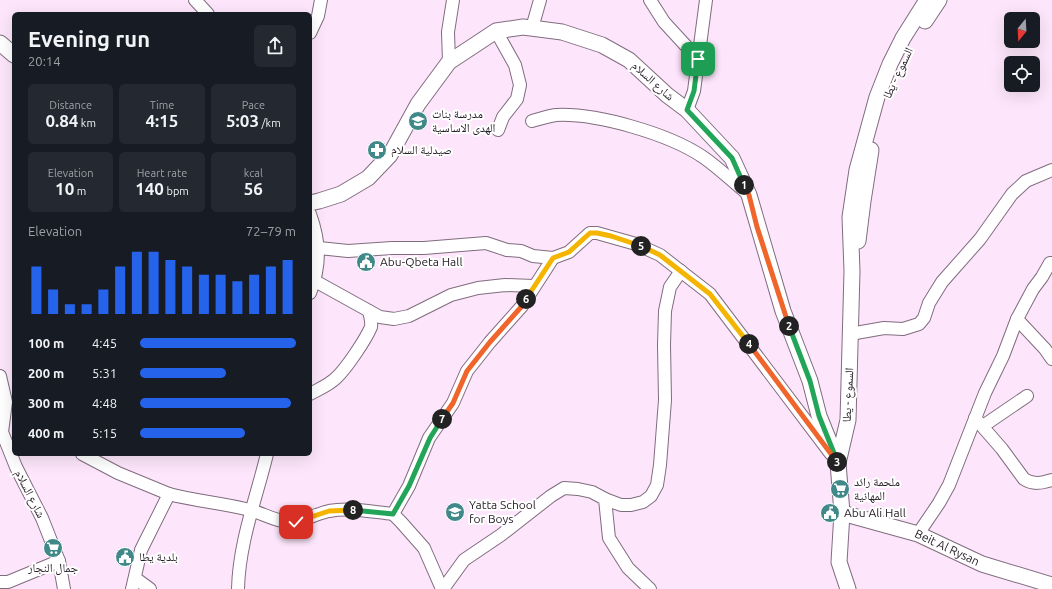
<!DOCTYPE html>
<html lang="en">
<head>
<meta charset="utf-8">
<style>
  body { margin:0; font-family:Ubuntu,"Noto Naskh Arabic",sans-serif; background:#242831; color:#f1f3f6; height:100vh; display:flex; flex-direction:column; font-size:15px; white-space:nowrap }
  * { box-sizing:border-box; margin:0 }
  p { font-size:13px; color:#9ea1a6 }
  .icon { flex:none; width:22px; height:22px; fill:none; stroke:currentColor; stroke-width:2; stroke-linecap:round; stroke-linejoin:round }
  .map { position:relative; flex:1; overflow:hidden }
  .sheet { position:absolute; left:12px; top:12px; width:300px; height:444px; display:flex; flex-direction:column; background:#171b24; border-radius:6px; box-shadow:0 4px 16px #0002 }
  .sheet>* { flex:none }
  .needle { width:26px; rotate:198deg }
  .buttons { position:absolute; left:1004px; top:12px; display:grid; gap:8px }
  .buttons a { display:grid; place-items:center; width:36px; height:36px; border-radius:6px; background:#171b24; box-shadow:0 4px 16px #0002; font-size:20px }
  .pin { position:absolute; display:grid; place-items:center; width:34px; height:34px; color:#fff; margin:-17px; border-radius:8px; box-shadow:0 2px 6px #0006 }
  .km { position:absolute; width:20px; height:20px; margin:-10px; border-radius:50%; background:#222; color:#fff; font-size:11px; line-height:20px; text-align:center }
  .round { display:grid; place-items:center; flex:none; width:42px; height:42px; border-radius:6px; background:#242831 }
  .head { display:flex; align-items:center; justify-content:space-between; height:68px; padding:0 16px }
  h1 { font-size:22px; font-weight:600; line-height:30px }
  .metrics { display:grid; grid-template-columns:repeat(3,1fr); gap:6px; height:68px; padding:4px 16px }
  .metrics div { display:grid; align-content:center; border-radius:6px; background:#242831; text-align:center }
  .metrics b { font-size:17px; font-weight:600 }
  .metrics small { font-size:11px; font-weight:400 }
  .metrics p { font-size:11px }
  .chart { height:112px; padding:8px 16px }
  .chart p { display:flex; justify-content:space-between }
  .chart svg { width:100%; height:72px; margin-top:4px; stroke:#2563eb; stroke-width:6 }
  ul { padding:0 16px; list-style:none; font-size:13px }
  li { display:grid; grid-template-columns:64px 48px 1fr; align-items:center; height:30px }
  li i { height:10px; border-radius:5px; background:#2563eb }
  .map>svg:first-child { display:block }
</style>
</head>
<body>
<div class="map">
<svg width="1052" height="589" viewBox="0 0 1052 589">
  <rect width="100%" height="100%" fill="#fde6fb"/>
  <g fill="none" stroke-linecap="round" stroke-linejoin="round">
    <!-- minor casing -->
    <g stroke="#806c7f" stroke-width="14">
      <g id="minor">
        <path d="M195,0L208,14"/>
        <path d="M650,0L664,22L698,59"/>
        <path d="M532,28L540,0"/>
        <path d="M496,31L515,65L520,85L517,99L503,117L498,130"/>
        <path d="M310,33L318,16L321,0"/>
        <path d="M449,62L448,32L453,0"/>
        <path d="M687,110L694,91L706,0"/>
        <path d="M532,121C540,119 548,116 556,115C597,113 669,134 703,157C719,168 733,182 748,194"/>
        <path d="M310,214C320,242 321,265 310,293"/>
        <path d="M319,248L348,251L392,248H424L486,243L507,250L521,251L533,256L553,258L569,252L590,233H597L636,244L660,255L710,294L831,454"/>
        <path d="M315,281L380,317L394,319L409,316L451,295L478,288L505,285L534,286"/>
        <path d="M1017,319L1045,349L1052,359"/>
        <path d="M850,334L884,328L903,329L919,324L924,318L929,303L942,282L980,239L1012,194L1026,181L1052,170"/>
        <path d="M0,376L6,402L2,432L16,467L42,518L59,561L64,589"/>
        <path d="M310,394C319,389 329,385 336,378C346,369 366,339 371,327C372,322 370,316 369,311"/>
        <path d="M975,418L1002,449L1024,479C1033,485 1042,483 1052,480"/>
        <path d="M983,426L1027,396"/>
        <path d="M82,454L118,473L169,494L141,550L132,589"/>
        <path d="M169,494C195,501 223,503 250,510C262,513 275,521 288,522C303,522 315,514 329,511C350,507 372,512 393,514"/>
        <path d="M605,499L621,505H631L643,502L651,496L657,485L660,465L665,400L664,345L665,311L670,287L681,271"/>
        <path d="M918,534L939,503L949,485L985,393L1003,356L1017,319L1033,289L1042,277L1050,263H1052"/>
        <path d="M135,578L150,589"/>
        <path d="M0,582H8L59,561"/>
        <path d="M238,589C239,543 256,499 267,454"/>
        <path d="M442,589L424,548L401,522L393,514L409,486L429,438L453,403L467,371L490,342L522,306L553,258"/>
        <path d="M443,589L464,560L501,535L551,496L564,488L578,489L592,492L605,499L609,538L628,568L650,589"/>
      </g>
    </g>
    <!-- major casing -->
    <g stroke="#806c7f" stroke-width="17">
      <g id="major">
        <path d="M925,21L939,0"/>
        <path d="M0,43L14,55"/>
        <path d="M310,203L319,201L341,194L368,178L390,155L418,104L449,62L496,31L523,27L539,29L562,32L602,45L629,60L667,95L687,110L732,158L749,195L783,311L810,381L819,416L838,463"/>
        <path d="M858,241L863,201L871,150"/>
        <path id="s1" d="M842,513L918,534L982,564L1052,585"/>
        <path d="M848,589L839,562L842,513L838,463L848,420L852,271L850,217L857,170L877,97L890,64L903,38L927,0"/>
      </g>
    </g>
    <!-- minor -->
    <use href="#minor" stroke="#fff" stroke-width="12"/>
    <!-- major -->
    <use href="#major" stroke="#fff" stroke-width="15"/>
  </g>
  <g fill="none" stroke-linecap="round" stroke-linejoin="round">
    <!-- split-1 casing -->
    <g stroke="#fff" stroke-width="8">
      <path id="split-1" d="M698,59L694,91L687,110L732,158L744,185"/>
    </g>
    <!-- split-2 casing -->
    <g stroke="#fff" stroke-width="8">
      <path id="split-2" d="M744,185L749,195L757,227L789,326"/>
    </g>
    <!-- split-3 casing -->
    <g stroke="#fff" stroke-width="8">
      <path id="split-3" d="M789,326L810,381L819,416L838,463L837,462"/>
    </g>
    <!-- split-4 casing -->
    <g stroke="#fff" stroke-width="8">
      <path id="split-4" d="M749,344L837,462"/>
    </g>
    <!-- split-5 casing -->
    <g stroke="#fff" stroke-width="8">
      <path id="split-5" d="M641,246L660,255L710,294L749,344"/>
    </g>
    <!-- split-6 casing -->
    <g stroke="#fff" stroke-width="8">
      <path id="split-6" d="M526,299L553,258L569,252L590,233H597L611,236L641,246"/>
    </g>
    <!-- split-7 casing -->
    <g stroke="#fff" stroke-width="8">
      <path id="split-7" d="M442,419L453,403L467,371L490,342L522,306L526,299"/>
    </g>
    <!-- split-8 casing -->
    <g stroke="#fff" stroke-width="8">
      <path id="split-8" d="M353,510L393,514L409,486L430,438L442,419"/>
    </g>
    <!-- split-9 casing -->
    <g stroke="#fff" stroke-width="8">
      <path id="split-9" d="M296,522L329,511L353,510"/>
    </g>
    <!-- split-1 -->
    <use href="#split-1" stroke="#22a559" stroke-width="5"/>
    <!-- split-2 -->
    <use href="#split-2" stroke="#f0652b" stroke-width="5"/>
    <!-- split-3 -->
    <use href="#split-3" stroke="#22a559" stroke-width="5"/>
    <!-- split-4 -->
    <use href="#split-4" stroke="#f0652b" stroke-width="5"/>
    <!-- split-5 -->
    <use href="#split-5" stroke="#f5b400" stroke-width="5"/>
    <!-- split-6 -->
    <use href="#split-6" stroke="#f5b400" stroke-width="5"/>
    <!-- split-7 -->
    <use href="#split-7" stroke="#f0652b" stroke-width="5"/>
    <!-- split-8 -->
    <use href="#split-8" stroke="#22a559" stroke-width="5"/>
    <!-- split-9 -->
    <use href="#split-9" stroke="#f5b400" stroke-width="5"/>
  </g>
  <!-- icons -->
  <defs>
    <g id="school-disc" transform="scale(1)"><circle r="9.5" fill="#418989" stroke="#fff"/><path d="M0-5L7-2L0 1L-7-2ZM-4 1L0 2.5L4 1V4Q0 6-4 4Z" fill="#fff"/></g>
    <g id="pharmacy-disc" transform="scale(1)"><circle r="9.5" fill="#418989" stroke="#fff"/><path d="M-2-6h4v4h4v4h-4v4h-4v-4h-4v-4h4Z" fill="#fff"/></g>
    <g id="civic-disc" transform="scale(1)"><circle r="9.5" fill="#418989" stroke="#fff"/><path d="M-.6-6.5H3V-4.5H.6V-3L4-1V1h2V6H-6V1h2V-1L-.6-3ZM-1.2 2.5V6h2.4V2.5Z" fill="#fff"/></g>
    <g id="supermarket-disc" transform="scale(1)"><circle r="9.5" fill="#418989" stroke="#fff"/><path d="M-6-5.5h2.5l.6 2H6L4.5 2H-2.5L-4.4-4H-6ZM-1.5 3.2a1.3 1.3 0 1 0 .1 0ZM3 3.2a1.3 1.3 0 1 0 .1 0Z" fill="#fff"/></g>
  </defs>
  <g fill-rule="evenodd">
    <use href="#school-disc" x="418" y="121"/>
    <use href="#pharmacy-disc" x="377" y="150"/>
    <use href="#civic-disc" x="366" y="262"/>
    <use href="#supermarket-disc" x="840" y="489"/>
    <use href="#school-disc" x="455" y="512"/>
    <use href="#civic-disc" x="830" y="513"/>
    <use href="#supermarket-disc" x="53" y="548"/>
    <use href="#civic-disc" x="125" y="557"/>
  </g>
  <g text-anchor="middle" stroke-width="4" stroke-linejoin="round" paint-order="stroke">
    <!-- street labels -->
    <g font-size="12" fill="#231b23" stroke="#fff">
      <text transform="translate(898 73) rotate(-65)" y="4">السموع - يطا</text>
      <text transform="translate(653 81) rotate(42)" y="4">شارع السلام</text>
      <text transform="translate(848 395) rotate(-87)" y="4">السموع - يطا</text>
      <text transform="translate(30 494) rotate(63)" y="4">شارع السلام</text>
      <text dy="4" stroke="none"><textPath href="#s1" startOffset="111">Beit Al Rysan</textPath></text>
    </g>
    <!-- poi labels -->
    <g font-size="12" fill="#231b23" stroke="#fff" text-anchor="start">
      <text x="432" y="118">مدرسة بنات<tspan x="432" dy="14">الهدى الاساسية</tspan></text>
      <text x="391" y="154">صيدلية السلام</text>
      <text x="380" y="266">Abu-Qbeta Hall</text>
      <text x="854" y="486">ملحمة رائد<tspan x="854" dy="14">المهانية</tspan></text>
      <text x="469" y="509">Yatta School<tspan x="469" dy="14">for Boys</tspan></text>
      <text x="844" y="517">Abu Ali Hall</text>
      <text x="139" y="561">بلدية يطا</text>
      <text x="53" y="572" text-anchor="middle">جمال النجار</text>
    </g>
  </g>
</svg>
<div class="buttons">
<a><svg class="needle" viewBox="-14 -14 28 28"><path d="M0-13l5 13h-10z" fill="#e53935"/><path d="M0 13l5-13h-10z" fill="#9ea1a6"/></svg></a>
<a><svg class="icon" aria-label="locate" viewBox="0 0 24 24"><circle cx="12" cy="12" r="6"/><path d="M12 2v4M12 18v4M2 12h4M18 12h4"/></svg></a>
</div>
<div class="pin" style="left:698px;top:59px;background:#1e9e55"><svg class="icon" aria-label="arrive" viewBox="0 0 24 24"><path d="M6 21V4h12l-3 4 3 4H6"/></svg></div>
<div class="pin" style="left:296px;top:522px;background:#d93025"><svg class="icon" aria-label="check" viewBox="0 0 24 24"><path d="M5 12l5 5 9-10"/></svg></div>
<b class="km" style="left:744px;top:185px">1</b>
<b class="km" style="left:789px;top:326px">2</b>
<b class="km" style="left:837px;top:462px">3</b>
<b class="km" style="left:749px;top:344px">4</b>
<b class="km" style="left:641px;top:246px">5</b>
<b class="km" style="left:526px;top:299px">6</b>
<b class="km" style="left:442px;top:419px">7</b>
<b class="km" style="left:353px;top:510px">8</b>
<section class="sheet">
<div class="head"><div><h1>Evening run</h1><p>20:14</p></div><a class="round"><svg class="icon" aria-label="share" viewBox="0 0 24 24"><path d="M12 15V3M7 8l5-5 5 5M5 13v7h14v-7"/></svg></a></div>
<div class="metrics">
<div><p>Distance</p><b>0.84<small> km</small></b></div>
<div><p>Time</p><b>4:15</b></div>
<div><p>Pace</p><b>5:03<small> /km</small></b></div>
</div>
<div class="metrics">
<div><p>Elevation</p><b>10<small> m</small></b></div>
<div><p>Heart rate</p><b>140<small> bpm</small></b></div>
<div><p>kcal</p><b>56</b></div>
</div>
<div class="chart"><p><span>Elevation</span>72–79 m</p>
<svg viewBox="0 0 160 44" preserveAspectRatio="none"><path d="M5 44V15M15 44V29M25 44V38M35 44V38M45 44V29M55 44V15M65 44V6M75 44V6M85 44V11M95 44V15M105 44V20M115 44V20M125 44V24M135 44V20M145 44V15M155 44V11"/></svg>
</div>
<ul>
<li><b>100 m</b>4:45<i style="width:100%"></i></li>
<li><b>200 m</b>5:31<i style="width:55%"></i></li>
<li><b>300 m</b>4:48<i style="width:97%"></i></li>
<li><b>400 m</b>5:15<i style="width:67%"></i></li>
</ul>
</section>
</div>
</body>
</html>
